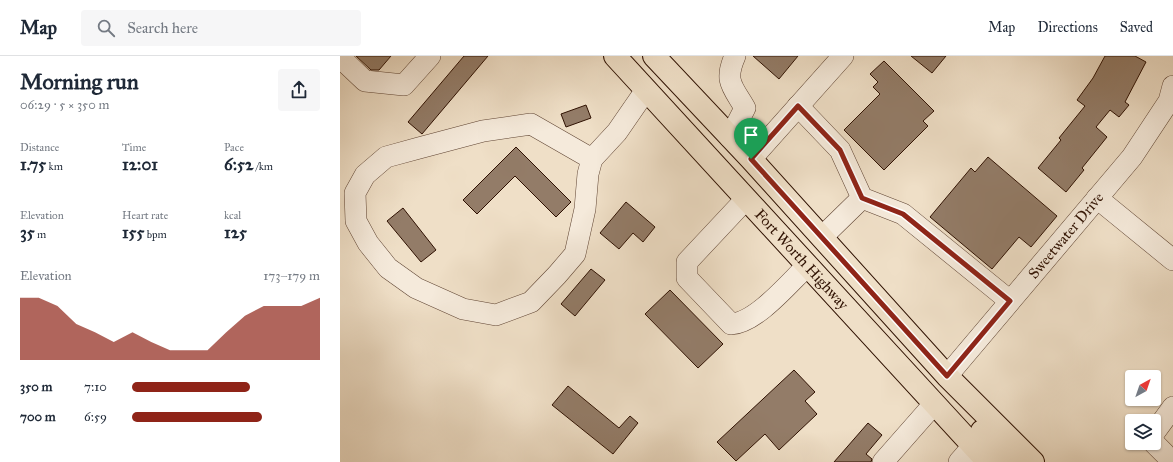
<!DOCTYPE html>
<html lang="en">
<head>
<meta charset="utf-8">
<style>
  body { margin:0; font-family:"IM FELL Great Primer",serif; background:#f6f6f7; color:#1f2937; height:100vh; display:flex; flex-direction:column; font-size:15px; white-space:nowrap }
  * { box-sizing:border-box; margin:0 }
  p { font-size:13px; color:#747a83 }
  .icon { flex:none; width:22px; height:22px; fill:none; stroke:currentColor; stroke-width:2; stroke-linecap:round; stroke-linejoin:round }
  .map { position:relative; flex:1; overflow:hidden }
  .drawer { display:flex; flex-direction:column; background:#fff; width:340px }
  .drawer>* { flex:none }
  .needle { width:26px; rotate:40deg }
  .buttons { position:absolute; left:785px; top:314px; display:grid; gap:8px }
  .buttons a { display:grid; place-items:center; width:36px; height:36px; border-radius:4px; background:#fff; box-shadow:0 1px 3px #0004; font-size:20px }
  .pin { position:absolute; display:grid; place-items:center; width:34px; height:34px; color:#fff; margin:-41px -17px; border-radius:50% 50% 50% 0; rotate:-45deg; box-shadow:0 0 4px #0007 }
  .pin .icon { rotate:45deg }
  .round { display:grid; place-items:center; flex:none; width:42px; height:42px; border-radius:4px; background:#f6f6f7 }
  .headline { display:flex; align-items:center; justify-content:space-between; height:68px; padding:0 20px }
  h1 { font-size:22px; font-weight:700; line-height:30px }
  .stats { display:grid; grid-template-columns:repeat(3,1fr); gap:6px; height:68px; padding:4px 20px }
  .stats div { display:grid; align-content:center }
  .stats b { font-size:17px; font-weight:700 }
  .stats small { font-size:11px; font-weight:400 }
  .stats p { font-size:11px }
  .chart { height:112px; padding:8px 20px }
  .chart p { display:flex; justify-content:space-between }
  .chart svg { width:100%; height:72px; margin-top:4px; fill:#8f2418; opacity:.7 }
  ul { padding:0 20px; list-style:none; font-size:13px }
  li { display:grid; grid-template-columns:64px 48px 1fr; align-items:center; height:30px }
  li i { height:10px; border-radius:5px; background:#8f2418 }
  header { display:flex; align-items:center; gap:24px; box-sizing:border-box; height:56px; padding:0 20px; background:#fff; border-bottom:1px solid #e0e1e3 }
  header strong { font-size:19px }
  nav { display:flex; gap:22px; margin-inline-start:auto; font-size:14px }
  .search { width:280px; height:36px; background:#f6f6f7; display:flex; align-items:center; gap:10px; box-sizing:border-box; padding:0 14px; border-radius:4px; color:#747a83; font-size:15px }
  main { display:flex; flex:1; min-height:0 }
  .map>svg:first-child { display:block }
</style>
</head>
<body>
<header>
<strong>Map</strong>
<div class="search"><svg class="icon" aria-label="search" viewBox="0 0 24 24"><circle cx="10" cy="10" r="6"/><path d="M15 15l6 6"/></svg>Search here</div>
<nav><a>Map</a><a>Directions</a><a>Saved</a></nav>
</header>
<main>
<section class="drawer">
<div class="headline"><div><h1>Morning run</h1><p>06:29 · 5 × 350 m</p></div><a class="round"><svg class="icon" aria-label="share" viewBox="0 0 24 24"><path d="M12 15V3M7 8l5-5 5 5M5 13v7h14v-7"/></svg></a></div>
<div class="stats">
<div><p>Distance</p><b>1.75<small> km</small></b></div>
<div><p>Time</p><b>12:01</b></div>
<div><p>Pace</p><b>6:52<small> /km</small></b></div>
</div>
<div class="stats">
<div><p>Elevation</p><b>35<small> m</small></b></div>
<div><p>Heart rate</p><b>155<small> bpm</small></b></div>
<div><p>kcal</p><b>125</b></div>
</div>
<div class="chart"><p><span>Elevation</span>173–179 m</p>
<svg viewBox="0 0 160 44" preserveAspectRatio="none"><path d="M0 44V6L10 6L20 11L30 22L40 27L50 33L60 27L70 33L80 38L90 38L100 38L110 27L120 17L130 11L140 11L150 11L160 6V44z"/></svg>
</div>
<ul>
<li><b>350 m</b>7:10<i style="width:63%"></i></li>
<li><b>700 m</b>6:59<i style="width:69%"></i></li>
</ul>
</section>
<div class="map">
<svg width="833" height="406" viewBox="0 0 833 406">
  <rect width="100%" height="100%" fill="#efdfc7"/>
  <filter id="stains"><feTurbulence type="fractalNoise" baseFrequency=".005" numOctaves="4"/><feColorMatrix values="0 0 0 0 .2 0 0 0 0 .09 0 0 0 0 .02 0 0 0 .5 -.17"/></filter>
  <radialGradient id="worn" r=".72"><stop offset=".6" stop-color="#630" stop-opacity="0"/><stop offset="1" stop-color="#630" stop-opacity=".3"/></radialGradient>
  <!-- building -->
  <g fill="#937c68" stroke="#2f1102">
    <path d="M16,0H51L39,14H31Z"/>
    <path d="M124,0H148L82,78L68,66Z"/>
    <path d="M413,0H458L439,23Z"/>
    <path d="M571,0H606L592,17Z"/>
    <path d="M765,0H795L806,6L785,46L789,49L779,61L770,54L756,71L767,81L742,112L744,114L726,136L698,112L721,84L719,82L745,50L737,44L753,22Z"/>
    <path d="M544,5L594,55L583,65L588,70L544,114L504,74L540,38L533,31L538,26L530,18Z"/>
    <path d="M246,49L251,62L226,71L221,58Z"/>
    <path d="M176,91L231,146L216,161L175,120L137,158L123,144Z"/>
    <path d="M648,101L717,160L691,191L679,181L652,213L590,161L631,112L635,116Z"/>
    <path d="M286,146L315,171L303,186L293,177L279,193L260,177Z"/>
    <path d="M63,152L96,194L81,206L47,165Z"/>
    <path d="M251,213L265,224L235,260L221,248Z"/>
    <path d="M330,234L383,288L358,312L305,258Z"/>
    <path d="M454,314L475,336L465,345L477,358L439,394L425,378L396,405L377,386Z"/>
    <path d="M228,330L279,372L290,360L298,367L273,398L212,349Z"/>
    <path d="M528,367L542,379L526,398L532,403L531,406H494Z"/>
  </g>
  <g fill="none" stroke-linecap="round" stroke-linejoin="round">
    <!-- minor casing -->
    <g stroke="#5f4433" stroke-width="22">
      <g id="minor">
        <path d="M5,6L25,25L64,29L90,0"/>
        <path d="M458,50L500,94L522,142L563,158L670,245"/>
        <path d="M390,81L405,52C392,30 384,25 395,0"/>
        <path d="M252,103L191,68L143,75L79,92L46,101L25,119L15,137L16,165L28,187L48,212L76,232L123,253L156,259L191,246L217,219L235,198L245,153L248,118L252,103L277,76L306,34"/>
        <path d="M411,103L503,0"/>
        <path d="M757,142L833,204"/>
        <path d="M406,143L347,206V222L391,268C416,267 449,227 467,210"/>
        <path d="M482,181L522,142"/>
        <path id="s1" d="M607,320L792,101L829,45L833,30"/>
        <path d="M814,377L833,351"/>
        <path d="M814,387L833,406"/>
        <path d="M543,406L594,348"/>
        <path d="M619,406L633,390"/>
      </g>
    </g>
    <!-- major casing -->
    <g stroke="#2f1102" stroke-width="24">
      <g id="major">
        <path id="s2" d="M275,0L648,406"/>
        <path d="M314,0L411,103L607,320L693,406"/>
        <path d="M642,375L671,406"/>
      </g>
    </g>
    <!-- minor -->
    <use href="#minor" stroke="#f5eadb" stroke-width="21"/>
    <!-- major -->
    <use href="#major" stroke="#efdfc7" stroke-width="22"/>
  </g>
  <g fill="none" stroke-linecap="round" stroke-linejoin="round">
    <!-- route casing -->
    <g stroke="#fff" stroke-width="8">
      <path id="route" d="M458,50L500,94L522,142L563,158L670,245L607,320L411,103Z"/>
    </g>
    <!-- route -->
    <use href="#route" stroke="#8f2418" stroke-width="5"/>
  </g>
  <g text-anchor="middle" stroke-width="3" stroke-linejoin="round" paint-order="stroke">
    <!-- street labels -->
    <g font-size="15" fill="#2f1102" stroke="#f5eadb">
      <text dy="5" stroke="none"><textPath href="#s1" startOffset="184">Sweetwater Drive</textPath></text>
      <text dy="5" stroke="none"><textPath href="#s2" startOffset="276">Fort Worth Highway</textPath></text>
    </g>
  </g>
  <rect width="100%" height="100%" filter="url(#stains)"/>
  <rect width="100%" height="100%" fill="url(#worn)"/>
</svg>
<div class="buttons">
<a><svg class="needle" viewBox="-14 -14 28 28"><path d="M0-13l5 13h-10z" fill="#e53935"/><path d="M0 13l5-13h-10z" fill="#747a83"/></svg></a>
<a><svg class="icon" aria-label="layers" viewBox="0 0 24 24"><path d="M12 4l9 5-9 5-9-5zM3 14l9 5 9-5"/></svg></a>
</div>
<div class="pin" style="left:411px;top:103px;background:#1e9e55"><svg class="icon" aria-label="arrive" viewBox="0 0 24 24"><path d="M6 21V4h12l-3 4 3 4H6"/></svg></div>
</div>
</main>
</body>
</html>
